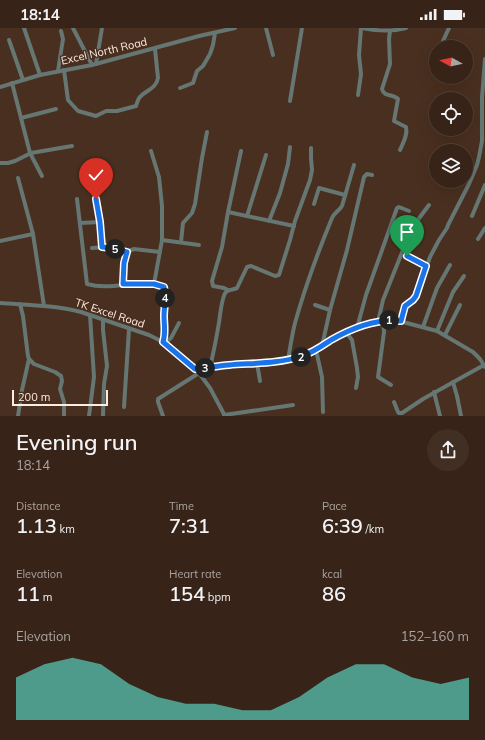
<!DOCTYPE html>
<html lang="en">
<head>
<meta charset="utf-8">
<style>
  body { margin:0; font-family:Mulish,sans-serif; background:#422f24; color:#f1f3f6; height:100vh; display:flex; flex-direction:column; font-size:15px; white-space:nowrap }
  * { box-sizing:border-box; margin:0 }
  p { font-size:13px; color:#aaa4a1 }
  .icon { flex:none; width:22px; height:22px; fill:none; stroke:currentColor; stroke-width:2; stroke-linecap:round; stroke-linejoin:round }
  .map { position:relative; height:388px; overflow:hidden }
  .drawer { display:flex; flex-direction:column; background:#372317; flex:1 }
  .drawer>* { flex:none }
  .needle { width:26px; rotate:278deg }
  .controls { position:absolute; left:429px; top:12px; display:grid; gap:8px }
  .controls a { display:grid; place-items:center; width:44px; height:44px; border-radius:50%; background:#372317; box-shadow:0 4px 16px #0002,0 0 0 1px #514036; font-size:20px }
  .scale { position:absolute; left:12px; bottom:10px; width:96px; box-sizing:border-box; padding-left:4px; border:2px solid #feece2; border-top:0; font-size:11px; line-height:14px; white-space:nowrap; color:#feece2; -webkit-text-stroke:3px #492f1f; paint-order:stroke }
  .pin { position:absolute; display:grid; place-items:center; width:34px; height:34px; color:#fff; margin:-41px -17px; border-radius:50% 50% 50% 0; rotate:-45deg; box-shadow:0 0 4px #0007 }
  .pin .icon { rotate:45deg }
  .km { position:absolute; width:20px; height:20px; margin:-10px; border-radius:50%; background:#222; color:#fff; font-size:11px; line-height:20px; text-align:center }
  .round { display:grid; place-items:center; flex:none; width:42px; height:42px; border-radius:21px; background:#422f24 }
  .overview { display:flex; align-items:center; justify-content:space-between; height:68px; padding:0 16px }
  h1 { font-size:22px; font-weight:600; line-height:30px }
  .metrics { display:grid; grid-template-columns:repeat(3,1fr); gap:6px; height:68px; padding:4px 16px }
  .metrics div { display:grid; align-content:center }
  .metrics b { font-size:20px; font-weight:600 }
  .metrics small { font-size:11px; font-weight:400 }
  .metrics p { font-size:11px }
  .chart { height:112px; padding:8px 16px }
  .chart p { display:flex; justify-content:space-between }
  .chart svg { width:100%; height:72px; margin-top:4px; fill:#5acebd; opacity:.7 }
  .status { display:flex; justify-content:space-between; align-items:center; height:28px; padding:0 20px; background:#372317; direction:ltr }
  .status svg { height:11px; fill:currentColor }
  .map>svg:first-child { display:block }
</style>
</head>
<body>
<div class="status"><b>18:14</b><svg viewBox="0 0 49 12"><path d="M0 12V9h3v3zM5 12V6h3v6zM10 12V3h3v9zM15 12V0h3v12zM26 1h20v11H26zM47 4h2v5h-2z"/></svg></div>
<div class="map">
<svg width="485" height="388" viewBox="0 0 485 388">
  <rect width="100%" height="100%" fill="#492f1f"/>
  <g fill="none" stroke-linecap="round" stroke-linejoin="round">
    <!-- minor -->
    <g stroke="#657673" stroke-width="4">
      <path d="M24,0L40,47"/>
      <path d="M73,0L92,37"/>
      <path d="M266,0L273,27"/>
      <path d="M362,0C377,3 391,4 406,0"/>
      <path d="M390,3L389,11L390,36L382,61C384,69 393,66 398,71L394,93L406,99C408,107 403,115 400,122"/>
      <path d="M9,12L23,52"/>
      <path d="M442,19L443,13L449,0"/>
      <path d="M96,36L102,0"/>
      <path d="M64,42L68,72L78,83L96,88L106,83H117L136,78C137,75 138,71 140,69C146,62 156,61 158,50L155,21"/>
      <path d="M58,43L63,11L61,3"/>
      <path d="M12,55L30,125L42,148"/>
      <path d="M0,59L40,47L92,37L199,8L235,0"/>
      <path d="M180,60L193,55L197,43L203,38L210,26L213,17L215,5"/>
      <path d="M358,67L361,46L359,27L361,0"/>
      <path d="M290,73L302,0"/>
      <path d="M21,90L56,81"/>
      <path d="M151,123L159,149L162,178V212L154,256"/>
      <path d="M0,135H8L15,133L31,125L72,118"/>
      <path d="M18,150L33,206L44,278"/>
      <path d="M93,165C101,177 101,204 102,219"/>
      <path d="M77,171L87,256C111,263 138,251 163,258L165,262V268L164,288L165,306L163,314"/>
      <path d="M314,176L319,160L345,167"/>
      <path d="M228,184L294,198"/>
      <path d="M247,188L266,127"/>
      <path d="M472,188L485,157"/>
      <path d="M269,193L280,165L288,136L290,119"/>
      <path d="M80,195L100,194"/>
      <path d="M478,211L485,200"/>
      <path d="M162,212L199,217"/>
      <path d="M0,213L33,206"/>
      <path d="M181,214L183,195L192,185L195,176L202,130L207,104"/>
      <path d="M92,220L107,219L127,225"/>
      <path d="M407,228L426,238"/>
      <path d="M123,256C123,245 120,224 134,221L160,224"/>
      <path d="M228,262L224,260L213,258L212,253L222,219L228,184L241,123"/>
      <path d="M0,275C27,277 54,277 81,284L149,307L165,315L199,345L210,360L225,388"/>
      <path d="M20,276L23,288L28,328L29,331L34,336L55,344L61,348L62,353L60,361L64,374V388"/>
      <path d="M315,277L330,282"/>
      <path d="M103,292V302L107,338L104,356L103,388"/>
      <path d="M383,293L384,304L378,349L391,357"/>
      <path d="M401,293L405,278L413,272L416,268L430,229L439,212L447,200L448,197L469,156L477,137L479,129L482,113V70L485,31"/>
      <path d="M378,294L383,272L409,207L414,197L429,177"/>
      <path d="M423,299L437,260L450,237"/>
      <path d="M357,300L366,267L397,180L399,179L409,183"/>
      <path d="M437,303L453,264L464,248"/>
      <path d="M346,304L352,312L357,340L358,349L356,360"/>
      <path d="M445,307L460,277"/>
      <path d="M165,315L171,310L179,295"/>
      <path d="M322,318L330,282L347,222L364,149L367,146L372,147"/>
      <path d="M316,322L322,349L323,384"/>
      <path d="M288,332C290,320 292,307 295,295C305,259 318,224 332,190C334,185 339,183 342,178L354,137"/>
      <path d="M257,335L260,353"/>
      <path d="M210,340C213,326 216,313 218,300C220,292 221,269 226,264C229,261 234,262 237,260L247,239L251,238L275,248L279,247L290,212L295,193L310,152L312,142L311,130V120"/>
      <path d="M195,341L228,337L278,333L302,328L313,323L340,307L350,303L366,297L377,294L393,292L403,294L437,303L473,324L480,331L485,339"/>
      <path d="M453,354L457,368L461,388"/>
      <path d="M434,364L440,388"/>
      <path d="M394,374L398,384L399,385H402L423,371L484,337"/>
      <path d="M124,379L129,301"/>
      <path d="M224,387L293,377"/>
      <path d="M18,388L22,362L29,331"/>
      <path d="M89,388L94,349L90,287"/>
      <path d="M163,388L158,374V371L199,345"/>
    </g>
  </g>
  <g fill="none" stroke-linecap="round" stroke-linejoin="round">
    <!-- route casing -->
    <g stroke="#fff" stroke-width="8">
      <path id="route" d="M96,171L100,194L102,219L112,220L127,224L124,235L123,256H154L164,259C167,268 164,279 164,288C164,297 166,305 163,314L195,341C206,340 217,338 229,337C253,335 278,336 302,328C312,325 322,318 331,312C352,300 376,290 401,293L405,278L413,272L416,268L426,238L407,228"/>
    </g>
    <!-- route -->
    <use href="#route" stroke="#1a73e8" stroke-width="5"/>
  </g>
  <g text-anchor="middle" stroke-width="3" stroke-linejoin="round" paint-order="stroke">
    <!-- street labels -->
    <g font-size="11" fill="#feece2" stroke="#492f1f">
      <text transform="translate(104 23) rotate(-13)" y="4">Excel North Road</text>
      <text transform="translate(110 285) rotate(18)" y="4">TK Excel Road</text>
    </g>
  </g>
</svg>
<div class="controls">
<a><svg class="needle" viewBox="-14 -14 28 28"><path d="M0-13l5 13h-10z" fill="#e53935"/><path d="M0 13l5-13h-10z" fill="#aaa4a1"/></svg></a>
<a><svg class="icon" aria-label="locate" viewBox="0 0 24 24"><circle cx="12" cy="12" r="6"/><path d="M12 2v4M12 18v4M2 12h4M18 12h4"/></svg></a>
<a><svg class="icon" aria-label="layers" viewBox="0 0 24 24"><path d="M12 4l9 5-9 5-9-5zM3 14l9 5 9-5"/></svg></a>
</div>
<div class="scale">200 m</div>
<div class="pin" style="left:407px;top:228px;background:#1e9e55"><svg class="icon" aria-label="arrive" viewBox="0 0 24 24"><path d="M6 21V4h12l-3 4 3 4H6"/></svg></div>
<div class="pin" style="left:96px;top:171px;background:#d93025"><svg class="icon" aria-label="check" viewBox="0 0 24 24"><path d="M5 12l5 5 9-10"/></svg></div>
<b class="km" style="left:389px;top:292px">1</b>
<b class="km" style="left:301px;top:329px">2</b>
<b class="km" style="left:205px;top:340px">3</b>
<b class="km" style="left:165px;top:270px">4</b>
<b class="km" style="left:115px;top:221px">5</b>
</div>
<section class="drawer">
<div class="overview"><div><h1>Evening run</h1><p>18:14</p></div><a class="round"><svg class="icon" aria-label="share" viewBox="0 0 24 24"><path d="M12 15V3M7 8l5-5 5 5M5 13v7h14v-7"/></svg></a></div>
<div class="metrics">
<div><p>Distance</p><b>1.13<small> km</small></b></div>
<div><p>Time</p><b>7:31</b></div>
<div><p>Pace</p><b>6:39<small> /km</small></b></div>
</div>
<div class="metrics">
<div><p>Elevation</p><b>11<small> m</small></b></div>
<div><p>Heart rate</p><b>154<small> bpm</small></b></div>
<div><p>kcal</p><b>86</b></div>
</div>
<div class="chart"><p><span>Elevation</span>152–160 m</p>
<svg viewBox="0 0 160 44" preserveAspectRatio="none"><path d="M0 44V18L10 10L20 6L30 10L40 22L50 30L60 34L70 34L80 38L90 38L100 30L110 18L120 10L130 10L140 18L150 22L160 18V44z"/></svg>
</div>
</section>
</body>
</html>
